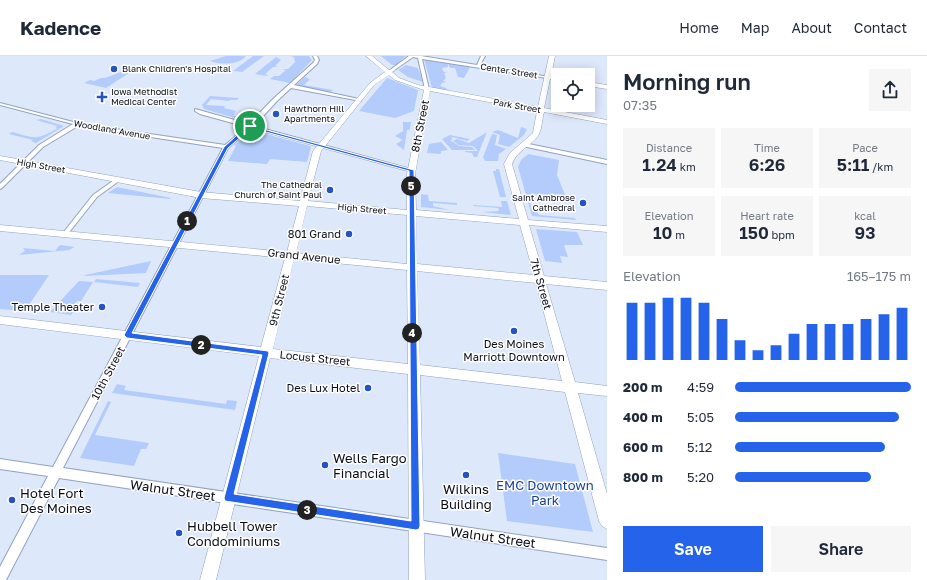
<!DOCTYPE html>
<html lang="en">
<head>
<meta charset="utf-8">
<style>
  body { margin:0; font-family:"Golos Text",sans-serif; background:#f6f6f7; color:#1f2937; height:100vh; display:flex; flex-direction:column; font-size:15px; white-space:nowrap }
  * { box-sizing:border-box; margin:0 }
  p { font-size:13px; color:#747a83 }
  .icon { flex:none; width:22px; height:22px; fill:none; stroke:currentColor; stroke-width:2; stroke-linecap:round; stroke-linejoin:round }
  .map { position:relative; flex:1; overflow:hidden }
  .drawer { display:flex; flex-direction:column; background:#fff; width:320px }
  .drawer>* { flex:none }
  .fabs { position:absolute; left:551px; top:12px; display:grid; gap:8px }
  .fabs a { display:grid; place-items:center; width:44px; height:44px; border-radius:0px; background:#fff; box-shadow:0 2px 10px #0003; font-size:20px }
  .pin { position:absolute; display:grid; place-items:center; width:34px; height:34px; color:#fff; margin:-17px; border:2px solid #fff; border-radius:50%; box-shadow:0 1px 4px #0007 }
  .km { position:absolute; width:20px; height:20px; margin:-10px; border-radius:50%; background:#222; color:#fff; font-size:11px; line-height:20px; text-align:center }
  .round { display:grid; place-items:center; flex:none; width:42px; height:42px; border-radius:0px; background:#f6f6f7 }
  .summary { display:flex; align-items:center; justify-content:space-between; height:68px; padding:0 16px }
  h1 { font-size:22px; font-weight:600; line-height:30px }
  .figures { display:grid; grid-template-columns:repeat(3,1fr); gap:6px; height:68px; padding:4px 16px }
  .figures div { display:grid; align-content:center; border-radius:0px; background:#f6f6f7; text-align:center }
  .figures b { font-size:17px; font-weight:600 }
  .figures small { font-size:11px; font-weight:400 }
  .figures p { font-size:11px }
  .chart { height:112px; padding:8px 16px }
  .chart p { display:flex; justify-content:space-between }
  .chart svg { width:100%; height:72px; margin-top:4px; stroke:#2563eb; stroke-width:6 }
  .cta { display:flex; gap:8px; margin-top:auto; padding:8px 16px }
  .cta a { flex:1; height:46px; border-radius:0px; background:#2563eb; color:#fff; font-size:16px; font-weight:600; line-height:46px; text-align:center }
  .cta a+a { background:#f6f6f7; color:#1f2937 }
  ul { padding:0 16px; list-style:none; font-size:13px }
  li { display:grid; grid-template-columns:64px 48px 1fr; align-items:center; height:30px }
  li i { height:10px; border-radius:5px; background:#2563eb }
  header { display:flex; align-items:center; gap:24px; box-sizing:border-box; height:56px; padding:0 20px; background:#fff; border-bottom:1px solid #e0e1e3 }
  header strong { font-size:19px }
  nav { display:flex; gap:22px; margin-inline-start:auto; font-size:14px }
  main { display:flex; flex:1; min-height:0 }
  .map>svg:first-child { display:block }
</style>
</head>
<body>
<header>
<strong>Kadence</strong>
<nav><a>Home</a><a>Map</a><a>About</a><a>Contact</a></nav>
</header>
<main>
<div class="map">
<svg width="607" height="524" viewBox="0 0 607 524">
  <rect width="100%" height="100%" fill="#dee8fb"/>
  <!-- green -->
  <g fill="#b3ccfc">
    <path d="M226,0H246C239,9 221,9 210,5Z"/>
    <path d="M253,0H264L242,16L233,15Z"/>
    <path d="M291,0H309L312,4L290,27L270,23L274,20H279L286,14L282,13H288L295,6L294,1Z"/>
    <path d="M381,0H406L397,8L407,1L394,11V9H392Z"/>
    <path d="M276,1L281,4L275,10L278,11H273L265,18L268,19L266,20L255,18Z"/>
    <path d="M424,3L470,10V11L464,22L458,21L455,12H450L448,7V11L442,12L443,15L447,17H444L446,22L443,25L446,26L442,27L440,30L446,32V33L449,34V35L432,32Z"/>
    <path d="M406,9L418,12L423,26L408,21L398,14Z"/>
    <path d="M121,16L129,17L106,32L84,27L90,24L94,25L101,22H105Z"/>
    <path d="M305,21L310,23L304,29L333,34L329,37L298,30L297,28Z"/>
    <path d="M387,22L418,34L414,55L395,62L359,55Z"/>
    <path d="M210,40L239,42L237,44H230L229,45L211,43L206,49L225,50L224,52L236,55L233,60H237L235,62L204,53L202,49Z"/>
    <path d="M41,63L64,70L36,87L31,85L33,84L9,78L12,76C35,82 36,85 58,72H56L57,70L36,64Z"/>
    <path d="M403,66H411L410,73L407,74L404,94L396,88L403,84L395,80L403,75Z"/>
    <path d="M521,71L527,73L524,79L509,91L498,88L500,79L492,76L498,74L518,82Z"/>
    <path d="M251,75H255L310,90L311,91L307,106L270,103L267,108L228,105L236,90L234,89Z"/>
    <path d="M487,76L477,101H474L472,97L465,96V95H478L473,90L459,89L453,85L457,83L469,87Z"/>
    <path d="M492,78L497,79L495,89L506,93L499,98L498,105H485L483,101Z"/>
    <path d="M450,79L470,83L467,85L452,81L451,82L453,83L450,84L459,90L472,91L475,94H452L442,83Z"/>
    <path d="M441,86L448,94L441,95V98L427,97L429,88Z"/>
    <path d="M528,98L559,104L557,119L566,141L532,138V141H528L533,155L537,156L539,159L575,162L576,164L532,160L518,111L521,104Z"/>
    <path d="M496,113H499L506,141H500L493,115H496Z"/>
    <path d="M117,131L171,142L170,143L108,137Z"/>
    <path d="M421,138L428,139L429,145L457,147V149L433,147V150L450,154L421,151Z"/>
    <path d="M501,145H507L511,159L482,156L499,155L498,152L473,150V149L502,151Z"/>
    <path d="M536,173L577,176L583,189H564L568,201L560,200L562,207L545,205Z"/>
    <path d="M60,189L75,191L69,194L19,199L25,195L23,192L55,195Z"/>
    <path d="M151,205L146,217L84,220L85,219Z"/>
    <path d="M0,219H49L25,255L0,253Z"/>
    <path d="M96,223L140,227L138,231L94,226Z"/>
    <path d="M79,225L93,226L81,245H77L70,255L73,256L71,259L50,256Z"/>
    <path d="M117,328L126,330L124,334L226,348L227,344L237,345L235,354L112,337Z"/>
    <path d="M108,345L111,346L95,379L149,387L146,393H141L134,410L80,402Z"/>
    <path d="M498,397L575,408L593,476L507,465Z"/>
  </g>
  <g fill="none" stroke-linecap="round" stroke-linejoin="round">
    <!-- minor casing -->
    <g stroke="#93a2c0" stroke-width="2">
      <g id="minor">
        <path d="M313,0H317L319,4L317,8L294,29L359,43H361V45L291,32L277,45L254,70L414,114L409,115L251,72L228,92L63,412L607,492V504L59,422L6,524H0V511L48,420L0,413V403L53,411L223,92L78,70L43,91L2,132L0,133V128L39,89L73,68L0,49V47L81,68L225,89L247,71L200,58L195,55V53L249,68L273,43L313,7L315,4Z"/>
        <path d="M409,0H421L477,9L481,0H485L480,9L549,21L547,22L422,3L429,33L427,34L425,33L418,2L413,1L393,15L390,14Z"/>
        <path d="M524,87L607,104V108L522,90L521,89Z"/>
        <path d="M117,122L119,123V125L97,141L67,179H63V177L93,139Z"/>
      </g>
    </g>
    <!-- major casing -->
    <g stroke="#93a2c0" stroke-width="1">
      <g id="major">
        <path d="M366,0H372L389,14L394,13L395,14L392,16L399,22L418,29L538,51L549,0H555L551,20L558,21V25L550,23L544,52L607,64V68L544,56C542,63 542,72 539,78C532,90 517,94 512,108L528,164L607,170V176L529,169L544,220L607,226V234L546,228L575,326L607,330V340L578,337L607,438V473L602,470L599,465L565,336L420,319L425,524H409L408,318L270,302L216,524H200L259,300L0,268V260L261,291L285,202L0,175V169L287,196L299,150L201,142L0,104V100L201,136L300,145L313,95L370,27L385,16ZM389,19L395,24L424,34L407,118V154L308,145L321,95L374,29ZM430,35L537,55L533,77L510,97L504,108L519,163L416,154L415,118ZM307,150L407,159V208L296,197ZM416,160L520,169L534,219L417,208ZM294,203L407,214L408,308L273,293ZM417,215L536,227L562,325L420,309Z"/>
        <path d="M588,26L607,29V33L588,30Z"/>
      </g>
    </g>
    <!-- minor -->
    <use href="#minor" fill="#fff" fill-rule="evenodd"/>
    <!-- major -->
    <use href="#major" fill="#fff" fill-rule="evenodd"/>
  </g>
  <!-- route -->
  <path fill="#2563eb" stroke="#fff" fill-rule="evenodd" d="M248,69L414,114L420,470L419,473L416,474L225,445L224,442L262,299L127,282L124,279L224,91ZM251,72L409,115L411,465L234,438L269,297L268,295L132,277L228,92Z"/>
  <!-- markers -->
  <g fill="#2553c1" stroke="#fff" stroke-width="1.5">
    <circle cx="114" cy="13" r="4"/>
    <path d="M100 35h4v4h4v4h-4v4h-4v-4h-4v-4h4z"/>
    <circle cx="276" cy="58" r="4"/>
    <circle cx="330" cy="134" r="4"/>
    <circle cx="583" cy="147" r="4"/>
    <circle cx="349" cy="178" r="4"/>
    <circle cx="102" cy="251" r="4"/>
    <circle cx="514" cy="275" r="4"/>
    <circle cx="368" cy="332" r="4"/>
    <circle cx="325" cy="409" r="4"/>
    <circle cx="466" cy="419" r="4"/>
    <circle cx="12" cy="444" r="4"/>
    <circle cx="179" cy="477" r="4"/>
  </g>
  <g text-anchor="middle" stroke-width="3" stroke-linejoin="round" paint-order="stroke">
    <!-- far-poi labels -->
    <g font-size="9" fill="#080c17" stroke="#fff" text-anchor="start">
      <text x="122" y="16">Blank Children's Hospital</text>
      <text x="111" y="39">Iowa Methodist<tspan x="111" dy="10">Medical Center</tspan></text>
      <text x="284" y="56">Hawthorn Hill<tspan x="284" dy="10">Apartments</tspan></text>
      <text x="322" y="132" text-anchor="end">The Cathedral<tspan x="322" dy="10">Church of Saint Paul</tspan></text>
      <text x="575" y="145" text-anchor="end">Saint Ambrose<tspan x="575" dy="10">Cathedral</tspan></text>
    </g>
    <!-- far-street labels -->
    <g font-size="9" fill="#080c17" stroke="#fff">
      <text transform="translate(509 15) rotate(9)" y="3">Center Street</text>
      <text transform="translate(517 50) rotate(10)" y="3">Park Street</text>
      <text transform="translate(112 74) rotate(10)" y="3">Woodland Avenue</text>
      <text transform="translate(41 110) rotate(10)" y="3">High Street</text>
      <text transform="translate(362 153) rotate(5)" y="3">High Street</text>
    </g>
    <!-- street labels -->
    <g font-size="11" fill="#080c17" stroke="#fff">
      <text transform="translate(420 70) rotate(-79)" y="4">8th Street</text>
      <text transform="translate(304 200) rotate(6)" y="4">Grand Avenue</text>
      <text transform="translate(541 228) rotate(74)" y="4">7th Street</text>
      <text transform="translate(279 244) rotate(-76)" y="4">9th Street</text>
      <text transform="translate(315 302) rotate(6)" y="4">Locust Street</text>
      <text transform="translate(108 317) rotate(-62)" y="4">10th Street</text>
    </g>
    <!-- poi labels -->
    <g font-size="11" fill="#080c17" stroke="#fff" text-anchor="end">
      <text x="341" y="182">801 Grand</text>
      <text x="94" y="255">Temple Theater</text>
      <text x="514" y="292" text-anchor="middle">Des Moines<tspan x="514" dy="13">Marriott Downtown</tspan></text>
      <text x="360" y="336">Des Lux Hotel</text>
    </g>
    <!-- near-poi labels -->
    <g font-size="13" fill="#080c17" stroke="#fff" text-anchor="start">
      <text x="333" y="407">Wells Fargo<tspan x="333" dy="15">Financial</tspan></text>
      <text x="466" y="438" text-anchor="middle">Wilkins<tspan x="466" dy="15">Building</tspan></text>
      <text x="20" y="442">Hotel Fort<tspan x="20" dy="15">Des Moines</tspan></text>
      <text x="187" y="475">Hubbell Tower<tspan x="187" dy="15">Condominiums</tspan></text>
    </g>
    <!-- near-park labels -->
    <g font-size="13" fill="#193f9b" stroke="#fff">
      <text x="545" y="434">EMC Downtown<tspan x="545" dy="15">Park</tspan></text>
    </g>
    <!-- near-street labels -->
    <g font-size="13" fill="#080c17" stroke="#fff">
      <text transform="translate(173 434) rotate(8)" y="5">Walnut Street</text>
      <text transform="translate(493 481) rotate(8)" y="5">Walnut Street</text>
    </g>
  </g>
</svg>
<div class="fabs">
<a><svg class="icon" aria-label="locate" viewBox="0 0 24 24"><circle cx="12" cy="12" r="6"/><path d="M12 2v4M12 18v4M2 12h4M18 12h4"/></svg></a>
</div>
<div class="pin" style="left:250px;top:70px;background:#1e9e55"><svg class="icon" aria-label="arrive" viewBox="0 0 24 24"><path d="M6 21V4h12l-3 4 3 4H6"/></svg></div>
<b class="km" style="left:187px;top:165px">1</b>
<b class="km" style="left:201px;top:289px">2</b>
<b class="km" style="left:307px;top:454px">3</b>
<b class="km" style="left:412px;top:277px">4</b>
<b class="km" style="left:411px;top:130px">5</b>
</div>
<section class="drawer">
<div class="summary"><div><h1>Morning run</h1><p>07:35</p></div><a class="round"><svg class="icon" aria-label="share" viewBox="0 0 24 24"><path d="M12 15V3M7 8l5-5 5 5M5 13v7h14v-7"/></svg></a></div>
<div class="figures">
<div><p>Distance</p><b>1.24<small> km</small></b></div>
<div><p>Time</p><b>6:26</b></div>
<div><p>Pace</p><b>5:11<small> /km</small></b></div>
</div>
<div class="figures">
<div><p>Elevation</p><b>10<small> m</small></b></div>
<div><p>Heart rate</p><b>150<small> bpm</small></b></div>
<div><p>kcal</p><b>93</b></div>
</div>
<div class="chart"><p><span>Elevation</span>165–175 m</p>
<svg viewBox="0 0 160 44" preserveAspectRatio="none"><path d="M5 44V9M15 44V9M25 44V6M35 44V6M45 44V9M55 44V19M65 44V32M75 44V38M85 44V35M95 44V28M105 44V22M115 44V22M125 44V22M135 44V19M145 44V16M155 44V12"/></svg>
</div>
<ul>
<li><b>200 m</b>4:59<i style="width:100%"></i></li>
<li><b>400 m</b>5:05<i style="width:93%"></i></li>
<li><b>600 m</b>5:12<i style="width:85%"></i></li>
<li><b>800 m</b>5:20<i style="width:77%"></i></li>
</ul>
<div class="cta"><a>Save</a><a>Share</a></div>
</section>
</main>
</body>
</html>
